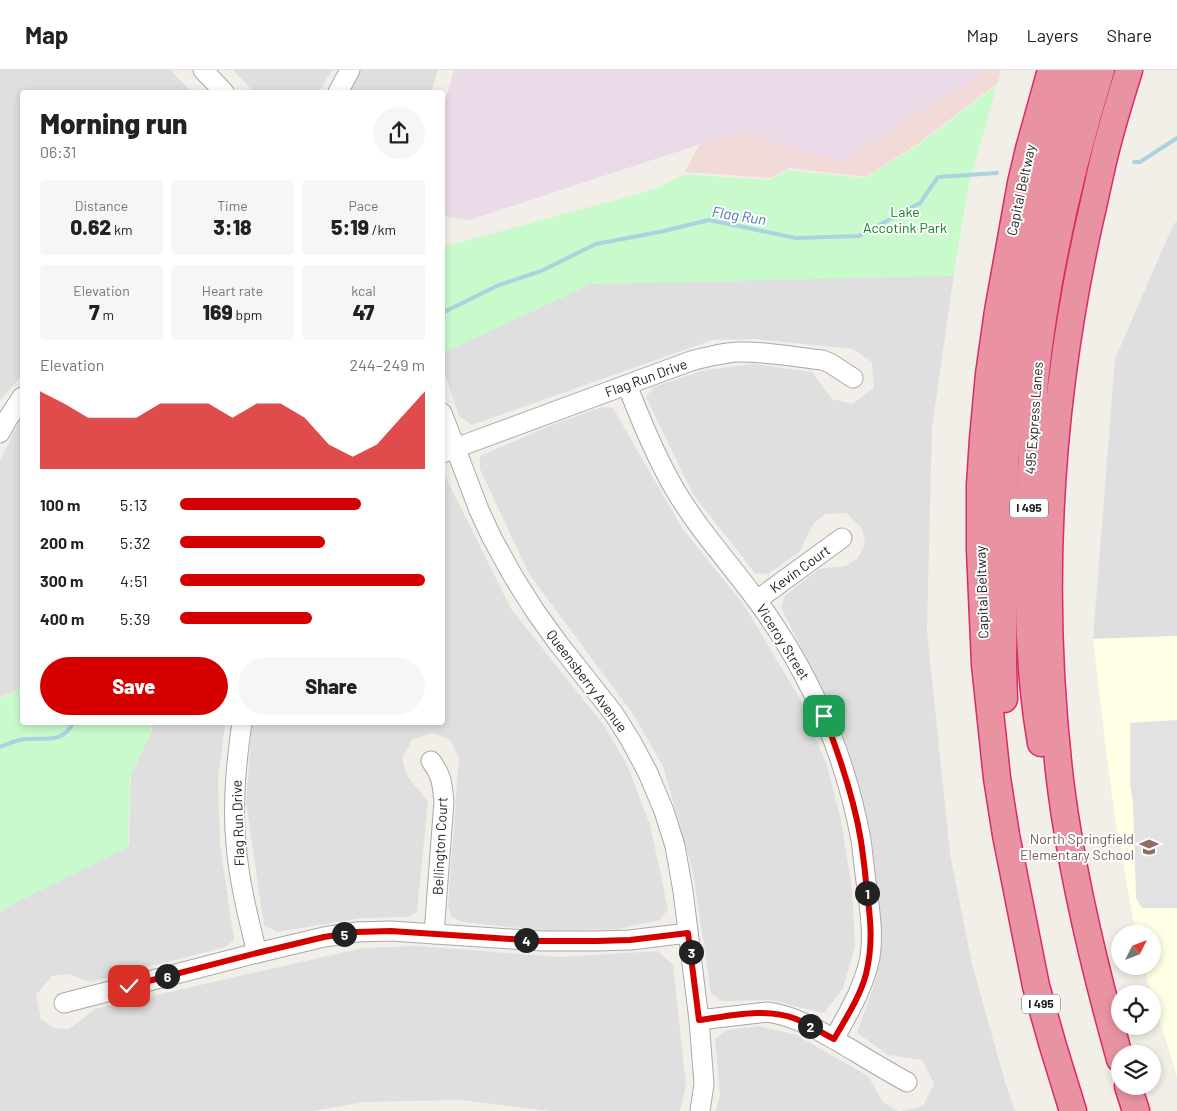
<!DOCTYPE html>
<html lang="en">
<head>
<meta charset="utf-8">
<style>
  body { margin:0; font-family:Barlow,sans-serif; background:#f6f6f6; color:#222; height:100vh; display:flex; flex-direction:column; font-size:19px; white-space:nowrap }
  * { box-sizing:border-box; margin:0 }
  p { font-size:16px; color:#767676 }
  .icon { flex:none; width:28px; height:28px; fill:none; stroke:currentColor; stroke-width:2; stroke-linecap:round; stroke-linejoin:round }
  .map { position:relative; flex:1; overflow:hidden }
  .drawer { position:absolute; left:20px; top:20px; width:425px; height:635px; display:flex; flex-direction:column; background:#fff; border-radius:5px; box-shadow:0 2px 8px #0003 }
  .drawer>* { flex:none }
  .needle { width:32px; rotate:48deg }
  .buttons { position:absolute; left:1111px; top:855px; display:grid; gap:10px }
  .buttons a { display:grid; place-items:center; width:50px; height:50px; border-radius:50%; background:#fff; box-shadow:0 2px 8px #0003; font-size:25px }
  .pin { position:absolute; display:grid; place-items:center; width:42px; height:42px; color:#fff; margin:-21px; border-radius:10px; box-shadow:0 2px 8px #0006 }
  .km { position:absolute; width:25px; height:25px; margin:-12px; border-radius:50%; background:#222; color:#fff; font-size:14px; line-height:25px; text-align:center }
  .round { display:grid; place-items:center; flex:none; width:52px; height:52px; border-radius:26px; background:#f6f6f6 }
  .summary { display:flex; align-items:center; justify-content:space-between; height:85px; padding:0 20px }
  h1 { font-size:28px; font-weight:800; line-height:38px }
  .figures { display:grid; grid-template-columns:repeat(3,1fr); gap:8px; height:85px; padding:5px 20px }
  .figures div { display:grid; align-content:center; border-radius:5px; background:#f6f6f6; text-align:center }
  .figures b { font-size:21px; font-weight:800 }
  .figures small { font-size:14px; font-weight:400 }
  .figures p { font-size:14px }
  .chart { height:140px; padding:10px 20px }
  .chart p { display:flex; justify-content:space-between }
  .chart svg { width:100%; height:90px; margin-top:5px; fill:#d40000; opacity:.7 }
  .primary-button { display:flex; gap:10px; margin-top:auto; padding:10px 20px }
  .primary-button a { flex:1; height:58px; border-radius:30px; background:#d40000; color:#fff; font-size:20px; font-weight:800; line-height:58px; text-align:center }
  .primary-button a+a { background:#f6f6f6; color:#222 }
  ul { padding:0 20px; list-style:none; font-size:16px }
  li { display:grid; grid-template-columns:80px 60px 1fr; align-items:center; height:38px }
  li i { height:12px; border-radius:6px; background:#d40000 }
  header { display:flex; align-items:center; gap:30px; box-sizing:border-box; height:70px; padding:0 25px; background:#fff; border-bottom:1px solid #e0e0e0 }
  header strong { font-size:24px }
  nav { display:flex; gap:28px; margin-inline-start:auto; font-size:18px }
  .map>svg:first-child { display:block }
</style>
</head>
<body>
<header>
<strong>Map</strong>
<nav><a>Map</a><a>Layers</a><a>Share</a></nav>
</header>
<div class="map">
<svg width="1177" height="1041" viewBox="0 0 1177 1041">
  <rect width="100%" height="100%" fill="#f2efe9"/>
  <!-- residential -->
  <g fill="#e0dfdf">
    <path d="M0,0H170L192,22H22V305L0,331Z"/>
    <path d="M233,0H332L319,22H254Z"/>
    <path d="M361,0H438L431,22H349Z"/>
    <path d="M1177,151V566L1093,569L1115,289L1173,155Z"/>
    <path d="M954,204L932,357L927,560L950,784L972,894L1005,1012L1015,1041H902L923,1036L934,1013L922,990L888,985L857,963L875,912L882,873L872,769L843,665L781,537L785,526L819,499L845,496L857,489L865,474L862,458L846,443L825,444L813,454L800,481L768,504L755,503L693,424L646,327L654,317L701,301L752,294L812,302L832,329L852,334L874,318L872,292L853,279L755,269L712,270L472,355L459,346L443,298L442,283L592,213Z"/>
    <path d="M602,337L613,338L682,458L744,535L801,631L827,696L841,750L852,820L855,877L843,918L824,943L770,930L722,931L711,923L693,802L663,696L633,644L529,504L480,399V386L547,357Z"/>
    <path d="M22,346V617L15,622L0,627V391Z"/>
    <path d="M443,407L446,408L511,539L605,657L628,697L650,755L668,839L660,850L618,859L547,861L462,852L452,847L448,836L459,687L450,670L432,663L412,670L402,689L407,706L428,731L417,842L407,847L362,848L277,862L264,855L246,733L252,653L442,652Z"/>
    <path d="M152,653H225L218,711L220,774L234,870L225,877L90,912L68,904L52,906L36,925L41,949L54,958L69,959L95,939L363,878L415,876L560,887L658,881L673,895L686,1016L680,1041H549L462,1030L365,1032L312,1041H0V844L6,837L129,776L131,705L152,660Z"/>
    <path d="M759,956L796,965L868,1006L883,1032L898,1041H716L720,1024L715,969L727,960Z"/>
  </g>
  <!-- commercial -->
  <path fill="#f2dad9" d="M738,0H1001L998,13L919,73L866,107L789,98L770,108L685,102Z"/>
  <!-- industrial -->
  <path fill="#ebdbe8" d="M454,0H988L843,91L737,62L470,150L443,146V38Z"/>
  <!-- education -->
  <path fill="#ffffe5" d="M1177,566V1007L1153,928L1152,924H1151L1144,896H1152V864H1136L1131,837L1115,748L1107,688L1093,569Z"/>
  <!-- park -->
  <g fill="#c8facc">
    <path d="M997,15L969,114L953,206L591,214L443,283L442,178L446,176L656,119L684,104L769,110L788,100L865,108L918,75Z"/>
    <path d="M22,618V652L151,653V661L130,707L128,777L5,838L0,844V628L14,623Z"/>
  </g>
  <!-- parking -->
  <path fill="#e2e2e2" d="M1177,650V838H1142L1136,828L1133,732L1130,714V653Z"/>
  <g fill="none" stroke-linecap="round" stroke-linejoin="round">
    <!-- stream -->
    <g stroke="#aad3df" stroke-width="4">
      <path d="M1134,92H1140L1177,68"/>
      <path d="M442,243L499,215L541,201L596,174L664,161L709,150L796,168L859,166L920,133L938,107L997,103"/>
      <path d="M0,677C8,674 18,669 26,669C47,667 61,675 74,652"/>
    </g>
    <!-- minor casing -->
    <g stroke="#a9a9a9" stroke-width="21">
      <g id="minor">
        <path d="M203,0L224,22"/>
        <path d="M338,22L350,0"/>
        <path d="M627,315C641,350 655,385 674,418C703,468 745,509 776,558C818,622 847,695 861,770C863,784 864,798 866,811C869,836 874,862 870,887C864,917 849,942 834,969"/>
        <path d="M442,343L479,440L492,468L513,506L535,541L558,573L614,644L631,671L648,703L664,741L675,776L683,821L699,950L704,1014L700,1041"/>
        <path d="M0,363L7,350L22,327"/>
        <path d="M442,383L691,291C706,287 721,283 737,282C765,281 794,287 822,290L830,293L853,308"/>
        <path d="M757,530L842,468"/>
        <path d="M242,652C236,693 232,734 236,774C239,811 248,847 257,883"/>
        <path d="M431,691C442,706 442,713 444,731L434,864"/>
        <path d="M64,933L257,883L324,867L357,862L391,861L541,871H597L630,870L688,863"/>
        <path d="M699,950L767,942C799,946 826,965 854,981C872,992 889,1002 907,1012"/>
      </g>
    </g>
    <!-- highway casing -->
    <g stroke="#dc2a67" stroke-width="29">
      <g id="highway">
        <path d="M1051,0L1029,79L1021,113L998,241L989,304L983,369L980,415V480L985,594L997,708L1006,765L1036,916L1053,976L1073,1041"/>
        <path d="M1004,629L1003,596L1005,393L1011,320L1021,241L1034,164L1064,42L1077,0"/>
        <path d="M1041,673C1029,604 1028,534 1029,465C1029,431 1031,397 1033,363C1033,346 1034,328 1035,310C1046,205 1070,101 1101,0"/>
        <path d="M1120,989C1095,900 1073,810 1061,718C1037,522 1049,324 1094,132C1099,110 1103,89 1109,68C1115,45 1122,23 1129,0"/>
        <path d="M1128,1016L1136,1041"/>
      </g>
    </g>
    <!-- minor -->
    <use href="#minor" stroke="#fff" stroke-width="19"/>
    <!-- highway -->
    <use href="#highway" stroke="#e892a2" stroke-width="26"/>
  </g>
  <g fill="none" stroke-linecap="round" stroke-linejoin="round">
    <!-- route casing -->
    <g stroke="#fff" stroke-width="10">
      <path id="route" d="M129,916L257,883L324,867L357,862L391,861L541,871H597L630,870L688,863L699,950C731,946 765,937 796,949C809,954 822,963 834,969C846,948 860,927 866,904C874,871 870,846 866,813C865,799 863,785 861,771C854,728 840,687 824,646"/>
    </g>
    <!-- route -->
    <use href="#route" stroke="#d40000" stroke-width="6"/>
  </g>
  <!-- icons -->
  <defs>
    <g id="school-bare" transform="scale(1.5)"><path d="M0-5L7-2L0 1L-7-2ZM-4 1L0 2.5L4 1V4Q0 6-4 4Z" fill="#8d6e63" stroke="#fff" stroke-width="2.5" paint-order="stroke"/></g>
  </defs>
  <g fill-rule="evenodd">
    <use href="#school-bare" x="1149" y="777"/>
  </g>
  <g text-anchor="middle" stroke-width="4" stroke-linejoin="round" paint-order="stroke">
    <!-- shield labels -->
    <g fill="#fff" stroke="#646464" stroke-width="1">
      <rect x="1010" y="428.5" width="38" height="19" rx="4"/>
      <rect x="1022" y="924.5" width="38" height="19" rx="4"/>
    </g>
    <g font-size="12" font-weight="bold" fill="#222">
      <text x="1029" y="442">I 495</text>
      <text x="1041" y="938">I 495</text>
    </g>
    <!-- street labels -->
    <g font-size="14" fill="#222" stroke="#fff">
      <text transform="translate(1021 120) rotate(-78)" y="5">Capital Beltway</text>
      <text transform="translate(646 308) rotate(-20)" y="5">Flag Run Drive</text>
      <text transform="translate(1034 348) rotate(-86)" y="5">495 Express Lanes</text>
      <text transform="translate(800 499) rotate(-36)" y="5">Kevin Court</text>
      <text transform="translate(982 522) rotate(-92)" y="5">Capital Beltway</text>
      <text transform="translate(783 572) rotate(58)" y="5">Viceroy Street</text>
      <text transform="translate(587 611) rotate(53)" y="5">Queensberry Avenue</text>
      <text transform="translate(238 753) rotate(-92)" y="5">Flag Run Drive</text>
      <text transform="translate(440 776) rotate(-87)" y="5">Bellington Court</text>
    </g>
    <!-- park labels -->
    <g font-size="14" fill="#0c8416" stroke="#fff">
      <text x="905" y="147">Lake<tspan x="905" dy="16">Accotink Park</tspan></text>
    </g>
    <!-- education labels -->
    <g font-size="14" fill="#785e54" stroke="#fff" text-anchor="end">
      <text x="1134" y="774">North Springfield<tspan x="1134" dy="16">Elementary School</tspan></text>
    </g>
    <!-- water labels -->
    <g font-size="15" font-style="italic" fill="#4a7aab" stroke="#fff">
      <text transform="translate(739 146) rotate(9)" y="5">Flag Run</text>
    </g>
  </g>
</svg>
<div class="buttons">
<a><svg class="needle" viewBox="-14 -14 28 28"><path d="M0-13l5 13h-10z" fill="#e53935"/><path d="M0 13l5-13h-10z" fill="#767676"/></svg></a>
<a><svg class="icon" aria-label="locate" viewBox="0 0 24 24"><circle cx="12" cy="12" r="6"/><path d="M12 2v4M12 18v4M2 12h4M18 12h4"/></svg></a>
<a><svg class="icon" aria-label="layers" viewBox="0 0 24 24"><path d="M12 4l9 5-9 5-9-5zM3 14l9 5 9-5"/></svg></a>
</div>
<div class="pin" style="left:824px;top:646px;background:#1e9e55"><svg class="icon" aria-label="arrive" viewBox="0 0 24 24"><path d="M6 21V4h12l-3 4 3 4H6"/></svg></div>
<div class="pin" style="left:129px;top:916px;background:#d93025"><svg class="icon" aria-label="check" viewBox="0 0 24 24"><path d="M5 12l5 5 9-10"/></svg></div>
<b class="km" style="left:867px;top:823px">1</b>
<b class="km" style="left:810px;top:956px">2</b>
<b class="km" style="left:691px;top:882px">3</b>
<b class="km" style="left:526px;top:870px">4</b>
<b class="km" style="left:344px;top:864px">5</b>
<b class="km" style="left:167px;top:906px">6</b>
<section class="drawer">
<div class="summary"><div><h1>Morning run</h1><p>06:31</p></div><a class="round"><svg class="icon" aria-label="share" viewBox="0 0 24 24"><path d="M12 15V3M7 8l5-5 5 5M5 13v7h14v-7"/></svg></a></div>
<div class="figures">
<div><p>Distance</p><b>0.62<small> km</small></b></div>
<div><p>Time</p><b>3:18</b></div>
<div><p>Pace</p><b>5:19<small> /km</small></b></div>
</div>
<div class="figures">
<div><p>Elevation</p><b>7<small> m</small></b></div>
<div><p>Heart rate</p><b>169<small> bpm</small></b></div>
<div><p>kcal</p><b>47</b></div>
</div>
<div class="chart"><p><span>Elevation</span>244–249 m</p>
<svg viewBox="0 0 160 44" preserveAspectRatio="none"><path d="M0 44V6L10 12L20 19L30 19L40 19L50 12L60 12L70 12L80 19L90 12L100 12L110 19L120 32L130 38L140 32L150 19L160 6V44z"/></svg>
</div>
<ul>
<li><b>100 m</b>5:13<i style="width:74%"></i></li>
<li><b>200 m</b>5:32<i style="width:59%"></i></li>
<li><b>300 m</b>4:51<i style="width:100%"></i></li>
<li><b>400 m</b>5:39<i style="width:54%"></i></li>
</ul>
<div class="primary-button"><a>Save</a><a>Share</a></div>
</section>
</div>
</body>
</html>
